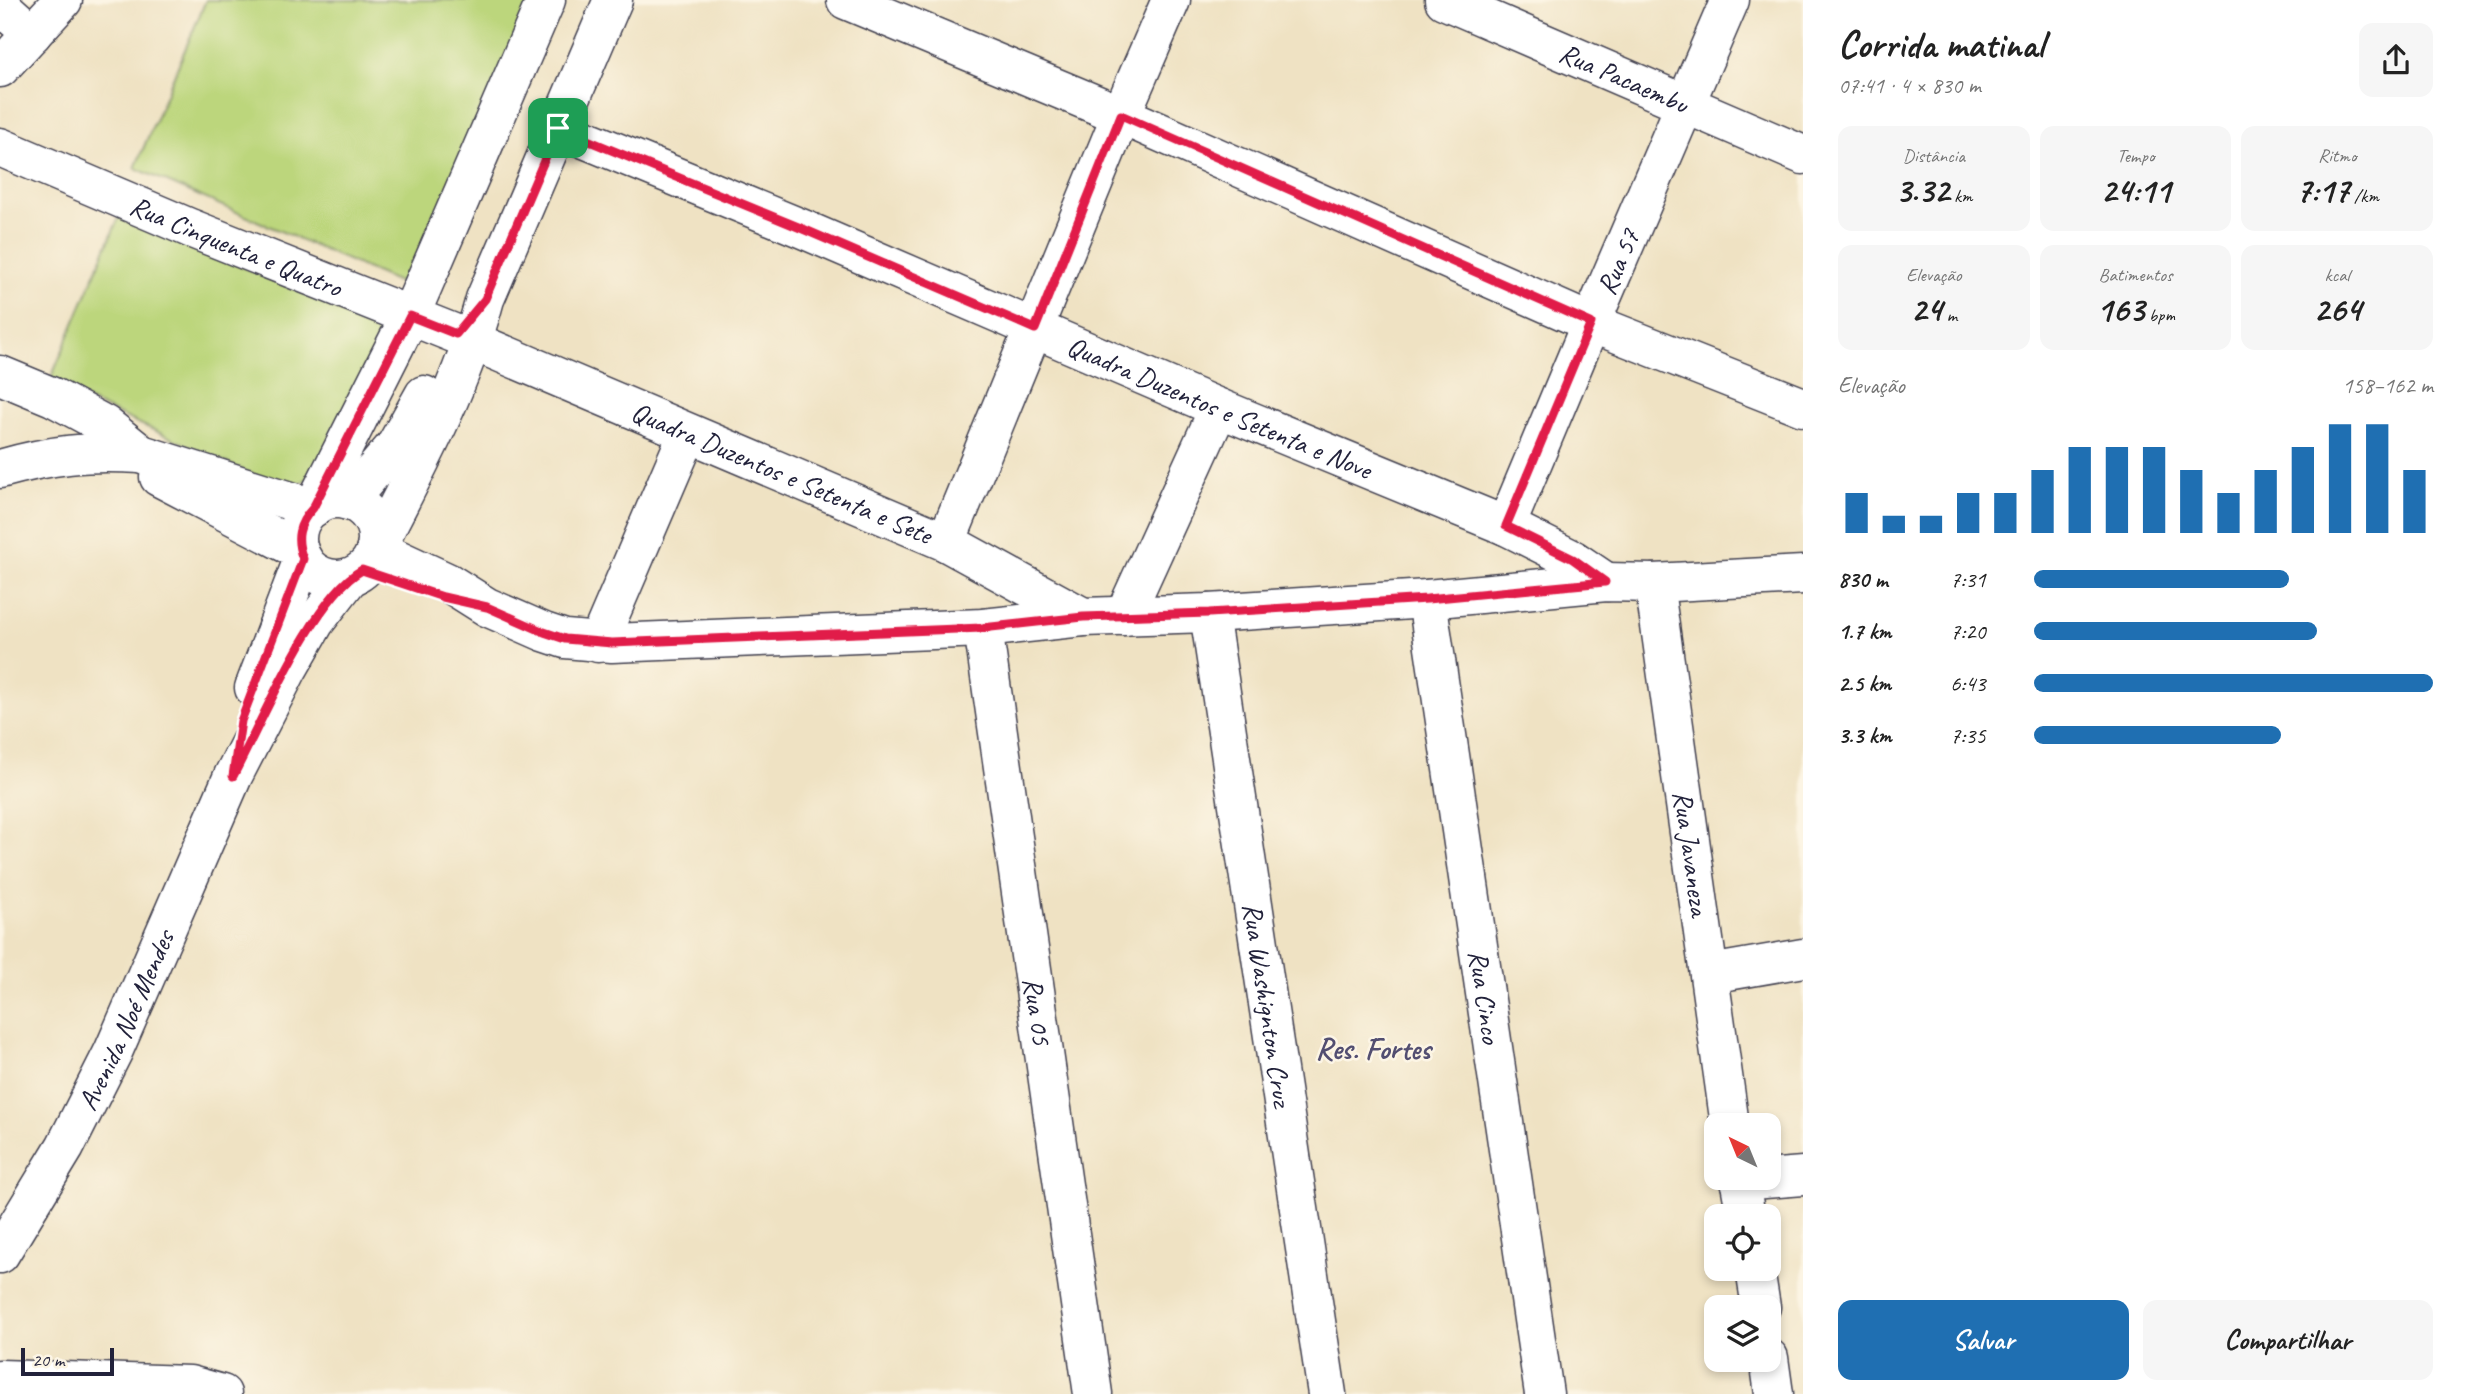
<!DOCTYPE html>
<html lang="pt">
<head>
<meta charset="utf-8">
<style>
  body { margin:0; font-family:Caveat,sans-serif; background:#f6f6f6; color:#222; height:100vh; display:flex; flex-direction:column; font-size:26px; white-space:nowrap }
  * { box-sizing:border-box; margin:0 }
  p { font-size:23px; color:#767676 }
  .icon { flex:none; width:38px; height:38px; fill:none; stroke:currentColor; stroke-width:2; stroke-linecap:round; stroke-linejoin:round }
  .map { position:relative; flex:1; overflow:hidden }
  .details { display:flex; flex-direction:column; background:#fff; width:665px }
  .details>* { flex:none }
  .needle { width:46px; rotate:317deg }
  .tools { position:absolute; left:1704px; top:1113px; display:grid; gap:14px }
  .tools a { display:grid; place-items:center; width:77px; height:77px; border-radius:14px; background:#fff; box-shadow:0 4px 10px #0003; font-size:35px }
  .scale { position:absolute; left:21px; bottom:18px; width:93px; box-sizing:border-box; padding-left:7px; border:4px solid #22223b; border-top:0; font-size:19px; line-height:24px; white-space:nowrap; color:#22223b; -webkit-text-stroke:5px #fcf5e5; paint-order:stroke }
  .pin { position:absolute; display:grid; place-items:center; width:60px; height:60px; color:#fff; margin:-30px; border-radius:14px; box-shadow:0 4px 10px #0006 }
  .round { display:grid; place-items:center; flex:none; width:74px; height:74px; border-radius:14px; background:#f6f6f6 }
  .overview { display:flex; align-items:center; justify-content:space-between; height:119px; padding:0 35px }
  h1 { font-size:38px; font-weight:700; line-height:52px }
  .figures { display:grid; grid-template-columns:repeat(3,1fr); gap:10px; height:119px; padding:7px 35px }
  .figures div { display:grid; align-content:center; border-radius:14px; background:#f6f6f6; text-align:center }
  .figures b { font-size:35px; font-weight:700 }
  .figures small { font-size:19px; font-weight:400 }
  .figures p { font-size:19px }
  .chart { height:196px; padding:14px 35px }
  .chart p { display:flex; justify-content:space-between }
  .chart svg { width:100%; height:126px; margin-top:7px; stroke:#1f6fb2; stroke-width:6 }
  .action { display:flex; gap:14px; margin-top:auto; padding:14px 35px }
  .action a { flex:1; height:80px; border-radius:14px; background:#1f6fb2; color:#fff; font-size:28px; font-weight:700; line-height:80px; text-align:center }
  .action a+a { background:#f6f6f6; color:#222 }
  ul { padding:0 35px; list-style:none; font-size:23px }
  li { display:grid; grid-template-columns:112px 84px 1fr; align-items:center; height:52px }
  li i { height:18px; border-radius:9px; background:#1f6fb2 }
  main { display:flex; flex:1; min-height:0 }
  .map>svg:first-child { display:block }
</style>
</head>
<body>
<main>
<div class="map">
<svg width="1803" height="1394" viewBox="0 0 1803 1394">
  <rect width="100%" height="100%" fill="#fcf5e5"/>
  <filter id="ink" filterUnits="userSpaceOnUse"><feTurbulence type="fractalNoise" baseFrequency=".0143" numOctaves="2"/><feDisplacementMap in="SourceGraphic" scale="14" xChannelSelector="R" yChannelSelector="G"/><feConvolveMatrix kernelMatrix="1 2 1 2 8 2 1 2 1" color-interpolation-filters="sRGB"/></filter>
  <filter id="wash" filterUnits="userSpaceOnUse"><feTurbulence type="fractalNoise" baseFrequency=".00686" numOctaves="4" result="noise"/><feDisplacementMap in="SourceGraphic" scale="28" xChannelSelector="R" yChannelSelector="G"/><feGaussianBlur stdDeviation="1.57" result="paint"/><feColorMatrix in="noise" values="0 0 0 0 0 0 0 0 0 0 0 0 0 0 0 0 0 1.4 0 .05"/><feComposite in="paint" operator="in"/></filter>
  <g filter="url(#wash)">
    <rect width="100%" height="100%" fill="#efe2c3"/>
    <!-- green -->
    <g fill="#bcd67b" stroke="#6f7c5b" stroke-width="2">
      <path d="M206,0H535L414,289L135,168Z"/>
      <path d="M119,217L397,330L325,470L287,490L49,383Z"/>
    </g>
  </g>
  <g filter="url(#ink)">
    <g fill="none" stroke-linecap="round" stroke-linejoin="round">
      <!-- minor casing -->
      <g stroke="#413f4f" stroke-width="41">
        <g id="minor">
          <path d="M846,0L1121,115L1591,323L1803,407"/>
          <path id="s1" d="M1444,0L1803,155"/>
          <path d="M0,5L32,34"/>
          <path d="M0,68L63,0"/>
          <path id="s2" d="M558,128L803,229L1219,408L1506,526L1572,559L1606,582"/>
          <path id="s3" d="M0,147L190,228L456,334L946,542L1083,617"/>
          <path d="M0,375L53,397L105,425L141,454L313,508L410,316L546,0"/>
          <path d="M0,469C53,454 86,451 141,454"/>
          <path d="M159,477L299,550"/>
          <circle cx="337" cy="539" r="40"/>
          <path id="s4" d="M1506,526L1591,323L1730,0"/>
          <path d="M946,542L1121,115L1171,0"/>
          <path d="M376,549L449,583L487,607L544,632L565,639L612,643L983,628L1083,617L1209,613L1427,599L1606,582L1654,583L1803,575"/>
          <path id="s5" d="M1654,583L1730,1125"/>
          <path id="s6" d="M1427,599L1544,1394"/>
          <path id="s7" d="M1209,613L1327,1394"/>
          <path d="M1124,616L1219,408"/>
          <path id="s8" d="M983,628L1093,1394"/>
          <path d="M598,643L688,433"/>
          <path d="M254,688L303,559"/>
          <path d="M1710,974L1803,958"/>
          <path d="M1739,1178L1746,1216"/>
          <path d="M1739,1181L1803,1176"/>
          <path id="s9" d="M0,1254L65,1147L113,1052L233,776L288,669L315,622L350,577"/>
          <path d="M1755,1269L1761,1307"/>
          <path d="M1769,1358L1774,1394"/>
          <path d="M0,1379L190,1385L222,1394"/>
        </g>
      </g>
      <!-- major casing -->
      <g stroke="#413f4f" stroke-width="41">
        <g id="major">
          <path d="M348,501L396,445L424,395"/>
          <path d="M377,546C418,467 462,385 485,299L613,0"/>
        </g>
      </g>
      <!-- minor -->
      <use href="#minor" stroke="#fff" stroke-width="38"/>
      <!-- major -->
      <use href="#major" stroke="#fff" stroke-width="38"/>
    </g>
  </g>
  <g fill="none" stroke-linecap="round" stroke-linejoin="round" filter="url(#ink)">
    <!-- route casing -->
    <g stroke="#fff" stroke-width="14">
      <path id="route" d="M1121,115L1591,323L1506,526L1573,559L1605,582L1427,599L1209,613L1083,617L982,628L612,643L565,639L544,632L487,607L443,597L362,570C313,597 261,724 233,776L241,721L303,559C295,539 298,524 313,508L410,316L456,334L485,299L558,128L803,229L1035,329Z"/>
    </g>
    <!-- route -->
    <use href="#route" stroke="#e11d48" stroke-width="9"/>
  </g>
  <g text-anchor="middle" stroke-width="5" stroke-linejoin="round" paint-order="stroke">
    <!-- street labels -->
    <g font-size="28" fill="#22223b" stroke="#fcf5e5">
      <text dy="10" stroke="none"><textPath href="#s1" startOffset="196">Rua Pacaembu</textPath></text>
      <text dy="10" stroke="none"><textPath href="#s3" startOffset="256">Rua Cinquenta e Quatro</textPath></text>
      <text dy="10" stroke="none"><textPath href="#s4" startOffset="287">Rua 57</textPath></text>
      <text dy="10" stroke="none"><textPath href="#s2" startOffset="718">Quadra Duzentos e Setenta e Nove</textPath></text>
      <text dy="10" stroke="none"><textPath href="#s3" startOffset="847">Quadra Duzentos e Setenta e Sete</textPath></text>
      <text dy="10" stroke="none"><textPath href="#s5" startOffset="273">Rua Javaneza</textPath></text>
      <text dy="10" stroke="none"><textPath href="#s6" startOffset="402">Rua Cinco</textPath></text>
      <text dy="10" stroke="none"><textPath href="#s7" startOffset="396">Rua Washignton Cruz</textPath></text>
      <text dy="10" stroke="none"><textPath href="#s8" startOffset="387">Rua 05</textPath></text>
      <text dy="10" stroke="none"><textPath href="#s9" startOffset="266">Avenida Noé Mendes</textPath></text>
    </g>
    <!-- neighbourhood labels -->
    <g font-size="30" font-weight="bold" fill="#524e71" stroke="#fcf5e5">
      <text x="1373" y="1059">Res. Fortes</text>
    </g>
  </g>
</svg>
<div class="tools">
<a><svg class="needle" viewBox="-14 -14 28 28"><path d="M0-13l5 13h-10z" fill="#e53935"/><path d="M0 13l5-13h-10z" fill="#767676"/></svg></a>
<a><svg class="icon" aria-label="locate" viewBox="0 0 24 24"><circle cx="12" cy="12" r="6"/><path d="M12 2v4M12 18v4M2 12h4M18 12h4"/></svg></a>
<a><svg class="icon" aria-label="layers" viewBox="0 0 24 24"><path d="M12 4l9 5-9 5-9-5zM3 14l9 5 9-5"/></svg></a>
</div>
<div class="scale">20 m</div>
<div class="pin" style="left:558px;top:128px;background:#1e9e55"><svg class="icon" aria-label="arrive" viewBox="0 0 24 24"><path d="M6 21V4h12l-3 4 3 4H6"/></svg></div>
</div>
<section class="details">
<div class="overview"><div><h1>Corrida matinal</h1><p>07:41 · 4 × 830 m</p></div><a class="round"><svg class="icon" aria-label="share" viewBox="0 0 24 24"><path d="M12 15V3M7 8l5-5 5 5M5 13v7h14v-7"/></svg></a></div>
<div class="figures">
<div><p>Distância</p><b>3.32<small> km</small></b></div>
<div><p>Tempo</p><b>24:11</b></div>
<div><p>Ritmo</p><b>7:17<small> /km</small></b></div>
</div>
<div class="figures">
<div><p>Elevação</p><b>24<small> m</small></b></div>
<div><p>Batimentos</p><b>163<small> bpm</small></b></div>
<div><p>kcal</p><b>264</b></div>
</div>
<div class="chart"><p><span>Elevação</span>158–162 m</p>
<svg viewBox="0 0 160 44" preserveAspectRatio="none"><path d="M5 44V30M15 44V38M25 44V38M35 44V30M45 44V30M55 44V22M65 44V14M75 44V14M85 44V14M95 44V22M105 44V30M115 44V22M125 44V14M135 44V6M145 44V6M155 44V22"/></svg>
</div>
<ul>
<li><b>830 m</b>7:31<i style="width:64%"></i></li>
<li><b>1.7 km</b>7:20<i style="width:71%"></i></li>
<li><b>2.5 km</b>6:43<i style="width:100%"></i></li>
<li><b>3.3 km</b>7:35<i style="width:62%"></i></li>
</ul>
<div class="action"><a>Salvar</a><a>Compartilhar</a></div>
</section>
</main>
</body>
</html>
